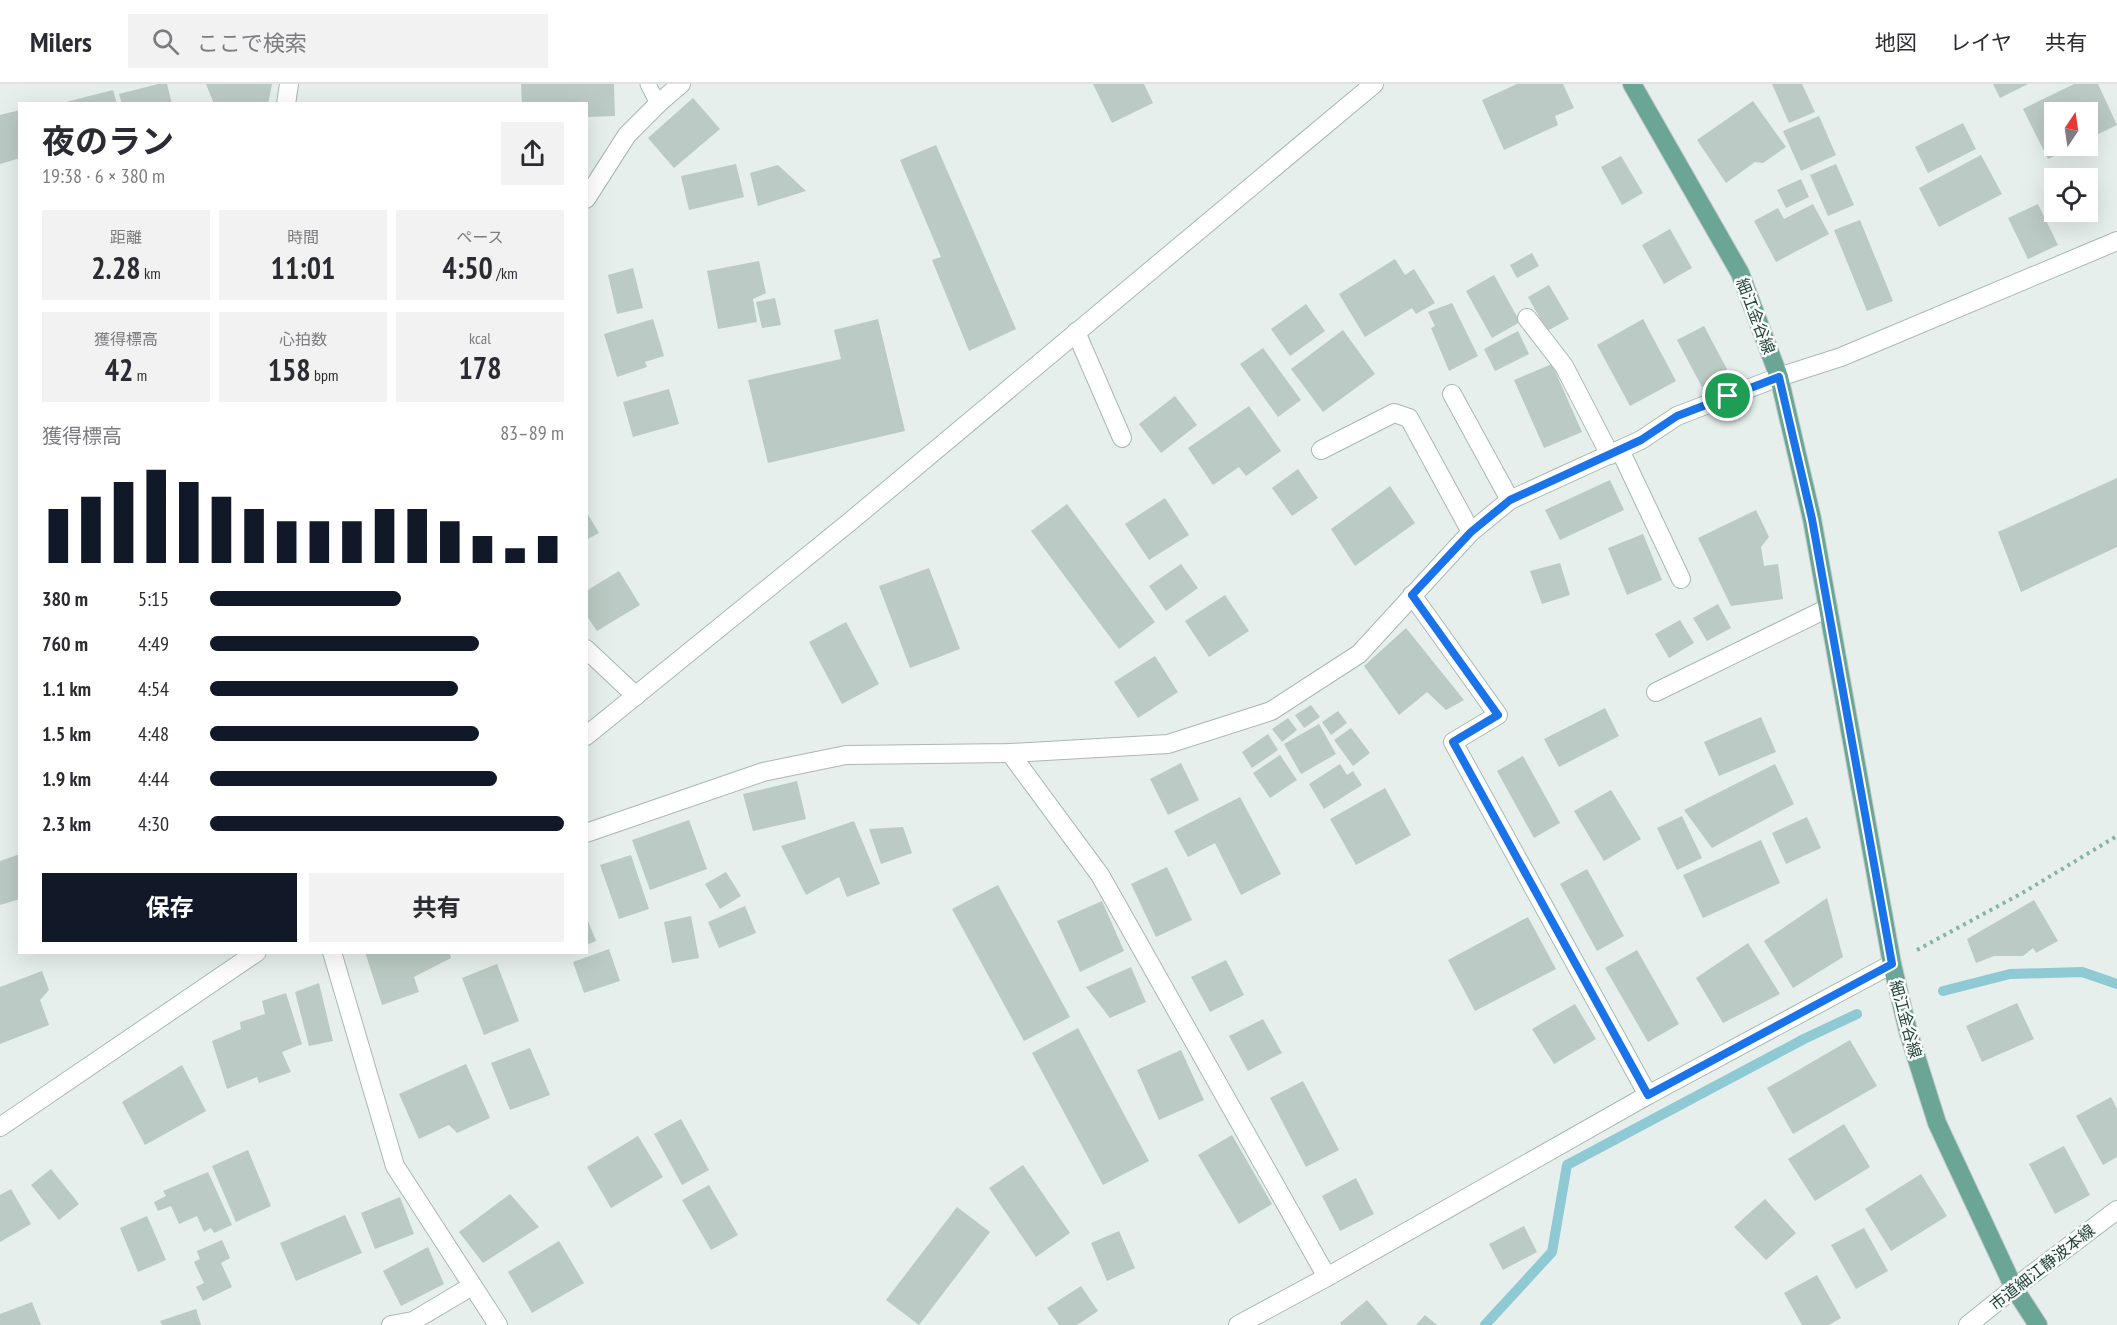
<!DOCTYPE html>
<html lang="ja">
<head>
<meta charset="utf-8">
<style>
  body { margin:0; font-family:"PT Sans Narrow","Noto Sans JP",sans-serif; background:#f2f2f3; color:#2b2b33; height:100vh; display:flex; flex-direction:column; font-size:22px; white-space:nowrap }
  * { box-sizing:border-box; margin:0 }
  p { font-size:20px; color:#7c7c81 }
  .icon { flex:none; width:33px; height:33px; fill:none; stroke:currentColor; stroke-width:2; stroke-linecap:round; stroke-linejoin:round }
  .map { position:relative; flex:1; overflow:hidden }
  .sheet { position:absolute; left:18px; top:18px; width:570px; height:852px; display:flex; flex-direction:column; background:#fff; border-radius:0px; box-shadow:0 6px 24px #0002 }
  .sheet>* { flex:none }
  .needle { width:39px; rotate:13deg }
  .tools { position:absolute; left:2044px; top:18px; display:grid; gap:12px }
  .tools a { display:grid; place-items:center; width:54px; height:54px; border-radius:0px; background:#fff; box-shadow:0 6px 24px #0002; font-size:30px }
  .pin { position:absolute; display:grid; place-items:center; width:51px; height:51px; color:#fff; margin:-26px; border:3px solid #fff; border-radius:50%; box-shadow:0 2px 6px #0007 }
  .round { display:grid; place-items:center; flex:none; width:63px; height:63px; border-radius:0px; background:#f2f2f3 }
  .summary { display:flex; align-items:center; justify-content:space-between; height:102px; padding:0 24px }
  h1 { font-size:33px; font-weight:700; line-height:45px }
  .metrics { display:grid; grid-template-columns:repeat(3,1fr); gap:9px; height:102px; padding:6px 24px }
  .metrics div { display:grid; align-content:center; border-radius:0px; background:#f2f2f3; text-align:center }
  .metrics b { font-size:30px; font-weight:700 }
  .metrics small { font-size:16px; font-weight:400 }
  .metrics p { font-size:16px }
  .chart { height:168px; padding:12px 24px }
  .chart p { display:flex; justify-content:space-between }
  .chart svg { width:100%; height:108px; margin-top:6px; stroke:#111827; stroke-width:6 }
  .primary-button { display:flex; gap:12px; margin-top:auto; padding:12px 24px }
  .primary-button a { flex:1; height:69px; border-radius:0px; background:#111827; color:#fff; font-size:24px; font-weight:700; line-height:69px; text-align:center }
  .primary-button a+a { background:#f2f2f3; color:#2b2b33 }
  ul { padding:0 24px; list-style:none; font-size:20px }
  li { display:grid; grid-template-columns:96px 72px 1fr; align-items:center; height:45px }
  li i { height:15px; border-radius:8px; background:#111827 }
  header { display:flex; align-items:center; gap:36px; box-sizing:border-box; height:84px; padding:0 30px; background:#fff; border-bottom:2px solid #e1e1e2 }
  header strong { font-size:28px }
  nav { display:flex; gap:33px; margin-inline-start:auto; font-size:21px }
  .search { width:420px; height:54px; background:#f2f2f3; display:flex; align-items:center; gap:15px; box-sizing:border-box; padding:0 21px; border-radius:0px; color:#7c7c81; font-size:22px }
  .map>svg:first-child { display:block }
</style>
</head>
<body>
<header>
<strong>Milers</strong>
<div class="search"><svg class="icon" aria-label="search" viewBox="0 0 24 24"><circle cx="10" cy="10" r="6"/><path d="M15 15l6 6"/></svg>ここで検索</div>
<nav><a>地図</a><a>レイヤ</a><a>共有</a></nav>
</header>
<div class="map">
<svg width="2117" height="1241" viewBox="0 0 2117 1241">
  <rect width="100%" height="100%" fill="#e6efeb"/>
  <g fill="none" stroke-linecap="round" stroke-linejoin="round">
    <!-- stream -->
    <g stroke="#8ec9d4" stroke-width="10">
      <path d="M1943,907L2010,890L2082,888L2117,900"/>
      <path d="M1485,1241L1552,1168L1567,1081L1804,955L1857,930"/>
    </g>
  </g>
  <!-- building -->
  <g fill="#bbcac4">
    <path d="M158,0H167L172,20H122L119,10Z"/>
    <path d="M206,0H272L268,20H214Z"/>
    <path d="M521,0H614L615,32L586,33V20H522Z"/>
    <path d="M1093,0H1144L1153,19L1112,39Z"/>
    <path d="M1517,0H1563L1574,24L1555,32L1558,41L1504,66L1482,16Z"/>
    <path d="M1772,0H1802L1815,28L1789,39Z"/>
    <path d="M1993,0H2028L2000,14Z"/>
    <path d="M2074,0H2098L2117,41L2088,55V28H2055V62H2075L2048,75L2023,25Z"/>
    <path d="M113,6L117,20H63L62,19Z"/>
    <path d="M693,14L720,45L674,84L648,54Z"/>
    <path d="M1753,17L1786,63L1763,79L1755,78L1726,99L1697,56Z"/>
    <path d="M20,26V74L0,80V31Z"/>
    <path d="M1819,32L1836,71L1801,87L1783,47Z"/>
    <path d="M1963,39L1976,65L1928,89L1915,63Z"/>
    <path d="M936,61L1016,245L969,267L932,176L941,173L900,76Z"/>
    <path d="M1981,71L2002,110L1939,143L1919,104Z"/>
    <path d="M1621,72L1643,109L1622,121L1601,83Z"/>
    <path d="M736,80L744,113L689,126L681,92Z"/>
    <path d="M1836,80L1854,121L1828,132L1810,91Z"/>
    <path d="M778,81L806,107L758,122L750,89Z"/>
    <path d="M1801,95L1809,113L1786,124L1777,106Z"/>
    <path d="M1813,120L1829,150L1776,178L1754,137L1778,124L1784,135Z"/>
    <path d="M2038,120L2058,161L2028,175L2008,134Z"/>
    <path d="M1860,136L1893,217L1867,227L1834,146Z"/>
    <path d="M1670,145L1692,184L1664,200L1642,161Z"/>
    <path d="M1532,169L1539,182L1517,194L1510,181Z"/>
    <path d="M1395,175L1405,191L1414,185L1435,219L1416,230L1412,224L1365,253L1339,210Z"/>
    <path d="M759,177L766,209L753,215L757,238L718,245L707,187Z"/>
    <path d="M633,184L643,224L617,230L608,191Z"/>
    <path d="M1494,191L1520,238L1492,254L1466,207Z"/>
    <path d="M1549,201L1569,235L1547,247L1528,213Z"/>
    <path d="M775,214L781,241L762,244L756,218Z"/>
    <path d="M1452,219L1478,272L1449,287L1431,244L1435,242L1428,228Z"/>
    <path d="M1306,220L1325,247L1290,272L1271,245Z"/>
    <path d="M653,235L664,272L645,278L647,283L617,293L604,250Z"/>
    <path d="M878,235L905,347L768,379L748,296L841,275L834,246Z"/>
    <path d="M1643,235L1676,297L1630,322L1597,261Z"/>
    <path d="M1704,242L1729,289L1702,303L1677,256Z"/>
    <path d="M1343,246L1375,290L1323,328L1291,285Z"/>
    <path d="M1518,247L1529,270L1495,287L1484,265Z"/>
    <path d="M1263,264L1301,316L1278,333L1240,280Z"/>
    <path d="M1552,280L1582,348L1544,364L1514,296Z"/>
    <path d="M669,305L679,340L633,353L623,318Z"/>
    <path d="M1175,312L1197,341L1161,369L1139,340Z"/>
    <path d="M1249,322L1281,367L1246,392L1239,383L1213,401L1188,364Z"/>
    <path d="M1298,385L1318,414L1292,432L1272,404Z"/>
    <path d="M2117,394V463L2021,508L1998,448Z"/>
    <path d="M1610,396L1624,426L1560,456L1545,426Z"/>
    <path d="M1390,402L1415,439L1355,482L1331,445Z"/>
    <path d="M1165,414L1189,451L1149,476L1125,440Z"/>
    <path d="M1067,420L1155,538L1119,565L1031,447Z"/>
    <path d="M1756,426L1769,453L1761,463L1764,482L1778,480L1783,515L1731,522L1698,454Z"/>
    <path d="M586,427L599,449L586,456Z"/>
    <path d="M1643,450L1662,496L1627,511L1608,464Z"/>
    <path d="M1560,479L1570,511L1542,520L1530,487Z"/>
    <path d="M1181,480L1198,504L1166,527L1149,502Z"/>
    <path d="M929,484L960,565L910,584L879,502Z"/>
    <path d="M619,487L640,521L597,547L586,531V507Z"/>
    <path d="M1225,511L1249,547L1209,573L1185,537Z"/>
    <path d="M1718,520L1731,544L1707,557L1693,534Z"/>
    <path d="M1680,536L1694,559L1669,574L1655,550Z"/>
    <path d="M846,538L879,600L842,620L809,558Z"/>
    <path d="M1406,544L1464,616L1446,626L1427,608L1399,631L1364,582Z"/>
    <path d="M1155,572L1178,608L1138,634L1114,598Z"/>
    <path d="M1311,621L1320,633L1304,644L1295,631Z"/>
    <path d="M1605,624L1619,652L1559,683L1544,655Z"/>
    <path d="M1338,627L1347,639L1331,651L1322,638Z"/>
    <path d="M1761,633L1776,668L1719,692L1704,658Z"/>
    <path d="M1288,634L1297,646L1282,658L1272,645Z"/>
    <path d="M1319,640L1336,670L1301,690L1284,660Z"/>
    <path d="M1351,644L1370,669L1353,682L1334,656Z"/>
    <path d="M1268,650L1278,666L1252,684L1242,668Z"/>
    <path d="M1280,671L1297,696L1270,714L1253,689Z"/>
    <path d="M1523,672L1560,739L1534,754L1497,687Z"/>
    <path d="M1181,679L1199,716L1168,731L1150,695Z"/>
    <path d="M1340,680L1347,691L1353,687L1362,701L1324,725L1309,700Z"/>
    <path d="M1775,680L1794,720L1712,764L1684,726Z"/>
    <path d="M797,697L806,735L753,747L743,710Z"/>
    <path d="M1385,704L1411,751L1356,781L1330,735Z"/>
    <path d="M1611,706L1641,755L1604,777L1574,727Z"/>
    <path d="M1240,713L1281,790L1241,811L1215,759L1188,773L1174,747Z"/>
    <path d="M1682,732L1702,774L1677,786L1657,744Z"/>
    <path d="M1807,733L1821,764L1786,780L1772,749Z"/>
    <path d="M689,736L707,785L650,806L632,756Z"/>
    <path d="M854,737L880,800L847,813L839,793L806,811L781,762Z"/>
    <path d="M903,743L912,769L881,780L869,745Z"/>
    <path d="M1761,756L1780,799L1703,834L1683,791Z"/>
    <path d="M20,770V815L0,821V777Z"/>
    <path d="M631,771L649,825L619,835L600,781Z"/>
    <path d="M1167,783L1192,836L1156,853L1131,800Z"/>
    <path d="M1587,785L1624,852L1597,867L1560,800Z"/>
    <path d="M726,788L741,812L720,825L705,800Z"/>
    <path d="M998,801L1070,933L1024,957L952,825Z"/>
    <path d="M1827,814L1843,873L1793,904L1764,857Z"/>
    <path d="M2034,816L2058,857L2036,869L2033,864L2023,872H1994L1976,879L1967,855Z"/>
    <path d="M1102,817L1124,867L1080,888L1057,837Z"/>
    <path d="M745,822L756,849L719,864L708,838Z"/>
    <path d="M586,832L596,857L586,861Z"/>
    <path d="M691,832L699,874L672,879L664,838Z"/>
    <path d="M1528,833L1556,885L1475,927L1448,876Z"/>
    <path d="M1748,859L1780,910L1723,939L1696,894Z"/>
    <path d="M609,865L620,897L584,909L573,878Z"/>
    <path d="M1637,866L1679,940L1648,958L1605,884Z"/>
    <path d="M365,868H449L451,874L414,893L419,908L382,921Z"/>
    <path d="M1226,876L1244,911L1210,928L1191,893Z"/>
    <path d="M497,880L519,937L484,951L462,894Z"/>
    <path d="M1131,883L1146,918L1110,934L1086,903Z"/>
    <path d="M42,887L49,906L40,916L49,941L0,960V903Z"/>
    <path d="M319,899L333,957L309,962L295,908Z"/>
    <path d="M286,909L302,960L282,968L291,988L259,999L257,993L227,1005L212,957L241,945L240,938L265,930L262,917Z"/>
    <path d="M2017,919L2034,955L1982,978L1966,942Z"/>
    <path d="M1575,920L1596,955L1554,980L1532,945Z"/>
    <path d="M1263,935L1282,969L1248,987L1229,952Z"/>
    <path d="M1078,944L1149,1077L1103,1101L1032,969Z"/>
    <path d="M1850,956L1877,1002L1793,1050L1767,1004Z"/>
    <path d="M530,964L550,1011L510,1026L491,979Z"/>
    <path d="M1181,966L1204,1016L1159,1036L1137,986Z"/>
    <path d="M466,980L490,1034L457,1049L449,1041L419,1055L399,1010Z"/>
    <path d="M182,981L206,1027L145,1061L122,1018Z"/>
    <path d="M1303,997L1339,1066L1306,1083L1270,1014Z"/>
    <path d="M2111,1013L2117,1025V1073L2103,1081L2076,1032Z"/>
    <path d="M681,1035L709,1086L682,1101L654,1050Z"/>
    <path d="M1844,1040L1870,1083L1815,1117L1788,1075Z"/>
    <path d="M1232,1051L1272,1120L1239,1140L1198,1071Z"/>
    <path d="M638,1052L663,1093L611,1124L587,1083Z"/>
    <path d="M2064,1062L2090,1111L2055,1130L2029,1080Z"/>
    <path d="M248,1066L271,1122L236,1138L212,1082Z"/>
    <path d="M1023,1081L1070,1149L1036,1173L989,1104Z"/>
    <path d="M51,1085L79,1120L59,1136L31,1101Z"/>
    <path d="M208,1088L232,1141L214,1149L211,1144L204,1148L197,1132L179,1140L171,1122L158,1127L154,1118L166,1112L163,1107Z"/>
    <path d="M1921,1090L1947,1132L1891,1167L1865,1125Z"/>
    <path d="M1356,1094L1374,1130L1340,1147L1322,1112Z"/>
    <path d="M709,1101L738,1151L711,1166L682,1116Z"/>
    <path d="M11,1105L31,1140L0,1158V1111Z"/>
    <path d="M510,1110L539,1143L483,1179L459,1148Z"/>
    <path d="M400,1113L414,1150L375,1165L361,1129Z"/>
    <path d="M1765,1115L1796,1149L1766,1176L1734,1143Z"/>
    <path d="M957,1123L990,1148L919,1241L886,1216Z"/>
    <path d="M345,1131L362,1169L296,1197L280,1159Z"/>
    <path d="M147,1132L166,1176L138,1188L120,1144Z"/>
    <path d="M1524,1142L1537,1168L1503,1186L1489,1160Z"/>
    <path d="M1864,1144L1888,1187L1856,1205L1831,1161Z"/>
    <path d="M1119,1147L1135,1184L1107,1197L1091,1159Z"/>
    <path d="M222,1156L230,1174L221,1179L232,1203L203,1217L196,1203L204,1199L194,1178L200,1175L197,1167Z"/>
    <path d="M559,1157L584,1199L532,1229L508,1188Z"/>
    <path d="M428,1163L444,1200L401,1222L383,1187Z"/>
    <path d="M1817,1191L1841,1234L1829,1241H1802L1784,1209Z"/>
    <path d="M1081,1202L1098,1227L1077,1241H1059L1047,1224Z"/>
    <path d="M1367,1216L1388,1241H1341L1340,1239Z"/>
    <path d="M32,1218L41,1241H0V1230Z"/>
    <path d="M196,1225L201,1241H162L160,1237Z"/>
    <path d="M1425,1231L1437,1241H1416Z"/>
  </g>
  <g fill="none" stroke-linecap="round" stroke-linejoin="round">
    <!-- service casing -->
    <g stroke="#a8b8b2" stroke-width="17">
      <path id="service" d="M648,0L658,20"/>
    </g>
    <!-- minor casing -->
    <g stroke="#a8b8b2" stroke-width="20">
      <g id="minor">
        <path d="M586,115L627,51L660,18L681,0"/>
        <path d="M1527,234L1564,282L1610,371"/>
        <path d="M1076,248L1122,354"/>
        <path d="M1452,310L1510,416"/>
        <path d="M1321,366L1394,329L1409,334L1471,448"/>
        <path d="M1620,366L1681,495"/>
        <path d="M1412,511L1498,631L1453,658L1648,1011"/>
        <path d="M586,565L636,612"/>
        <path d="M1656,608L1828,524"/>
        <path d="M1010,669L1100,791L1327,1193"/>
        <path d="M586,749L763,688L846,671L1010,669L1168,660L1271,627L1359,570L1471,448L1510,416L1641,356L1677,332L1779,293L1841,273L2117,157"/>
        <path d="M391,1241L413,1237L472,1202"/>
        <path d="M1238,1241L1327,1193L1648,1011L1892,880"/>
        <path d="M1968,1241L2014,1204L2117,1126"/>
      </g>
    </g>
    <!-- tertiary casing -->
    <g stroke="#a8b8b2" stroke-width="20">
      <g id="tertiary">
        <path d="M286,20L289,0"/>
        <path d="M586,652L852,436L1374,0"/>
        <path d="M332,868L395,1082L498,1241"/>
        <path d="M0,1043L257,868"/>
      </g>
    </g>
    <!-- primary casing -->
    <g stroke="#c2cac8" stroke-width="20">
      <path id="primary" d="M1632,0L1740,189L1779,293L1812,435L1892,880L1908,947L1937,1039L2014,1204L2038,1241"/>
    </g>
    <!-- path -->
    <path stroke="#86b3a5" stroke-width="4" stroke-dasharray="3 4.5" stroke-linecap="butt" d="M1917,866L2024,808L2117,752"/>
    <!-- service -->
    <use href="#service" stroke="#fff" stroke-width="15"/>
    <!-- minor -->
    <use href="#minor" stroke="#fff" stroke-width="18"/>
    <!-- tertiary -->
    <use href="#tertiary" stroke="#fff" stroke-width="18"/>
    <!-- primary -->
    <use href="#primary" stroke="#6aa596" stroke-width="18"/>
  </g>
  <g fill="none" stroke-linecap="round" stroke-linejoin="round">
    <!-- route casing -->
    <g stroke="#fff" stroke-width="12">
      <path id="route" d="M1779,293L1812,435L1892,880L1648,1011L1453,658L1498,631L1412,511L1471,448L1510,416L1641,356L1677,332Z"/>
    </g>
    <!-- route -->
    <use href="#route" stroke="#1a73e8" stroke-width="8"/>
  </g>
  <g text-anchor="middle" stroke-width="5" stroke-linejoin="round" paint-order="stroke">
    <!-- street labels -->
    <g font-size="16" fill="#24423a" stroke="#f7fbf9">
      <text transform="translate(1756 232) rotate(69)" y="6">細江金谷線</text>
      <text transform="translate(1906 935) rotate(75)" y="6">細江金谷線</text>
      <text transform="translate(2042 1183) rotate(-38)" y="6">市道細江静波本線</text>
    </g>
  </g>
</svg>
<div class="tools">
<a><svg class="needle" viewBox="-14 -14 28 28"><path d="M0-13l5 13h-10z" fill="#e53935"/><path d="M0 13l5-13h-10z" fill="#7c7c81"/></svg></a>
<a><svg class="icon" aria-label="locate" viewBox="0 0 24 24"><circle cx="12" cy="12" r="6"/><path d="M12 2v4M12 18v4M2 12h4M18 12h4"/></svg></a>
</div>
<div class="pin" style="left:1728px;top:312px;background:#1e9e55"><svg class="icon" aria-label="arrive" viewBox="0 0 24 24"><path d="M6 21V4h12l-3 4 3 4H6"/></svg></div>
<section class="sheet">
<div class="summary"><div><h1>夜のラン</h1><p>19:38 · 6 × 380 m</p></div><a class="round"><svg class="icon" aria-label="share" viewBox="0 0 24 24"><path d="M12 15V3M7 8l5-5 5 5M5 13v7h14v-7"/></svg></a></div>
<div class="metrics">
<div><p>距離</p><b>2.28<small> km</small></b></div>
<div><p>時間</p><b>11:01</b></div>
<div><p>ペース</p><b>4:50<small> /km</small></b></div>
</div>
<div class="metrics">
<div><p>獲得標高</p><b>42<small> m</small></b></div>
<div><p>心拍数</p><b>158<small> bpm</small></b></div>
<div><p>kcal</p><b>178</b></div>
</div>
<div class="chart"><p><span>獲得標高</span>83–89 m</p>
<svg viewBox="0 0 160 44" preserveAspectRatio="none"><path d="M5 44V22M15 44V17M25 44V11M35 44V6M45 44V11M55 44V17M65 44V22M75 44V27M85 44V27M95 44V27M105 44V22M115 44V22M125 44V27M135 44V33M145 44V38M155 44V33"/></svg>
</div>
<ul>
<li><b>380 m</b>5:15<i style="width:54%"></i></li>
<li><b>760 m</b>4:49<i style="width:76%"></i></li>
<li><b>1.1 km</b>4:54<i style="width:70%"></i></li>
<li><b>1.5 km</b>4:48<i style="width:76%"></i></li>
<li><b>1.9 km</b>4:44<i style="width:81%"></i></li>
<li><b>2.3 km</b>4:30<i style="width:100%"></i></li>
</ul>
<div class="primary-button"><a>保存</a><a>共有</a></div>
</section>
</div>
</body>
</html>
